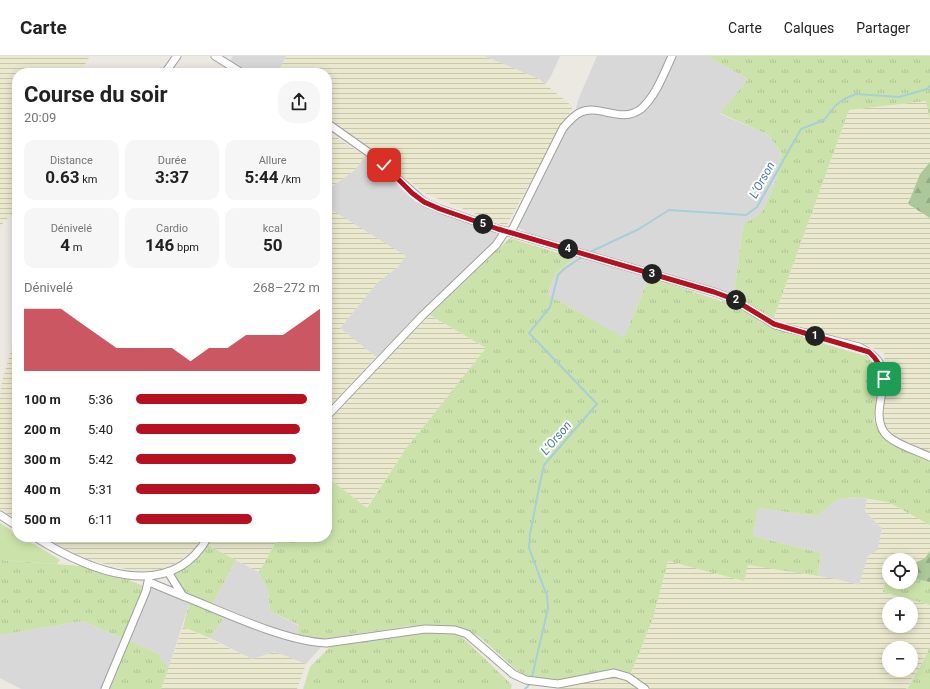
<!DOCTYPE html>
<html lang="fr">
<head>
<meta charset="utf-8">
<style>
  body { margin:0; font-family:Roboto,sans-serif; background:#f6f6f6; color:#222; height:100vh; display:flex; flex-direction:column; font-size:15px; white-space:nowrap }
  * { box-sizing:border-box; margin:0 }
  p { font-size:13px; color:#767676 }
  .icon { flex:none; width:22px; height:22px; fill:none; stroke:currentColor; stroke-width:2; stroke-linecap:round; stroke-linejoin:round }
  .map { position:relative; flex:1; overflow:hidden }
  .details { position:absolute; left:12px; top:12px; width:320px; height:474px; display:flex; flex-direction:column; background:#fff; border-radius:16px; box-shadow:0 2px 10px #0003 }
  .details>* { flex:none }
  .controls { position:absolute; left:882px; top:497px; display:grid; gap:8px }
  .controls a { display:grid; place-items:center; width:36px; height:36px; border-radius:50%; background:#fff; box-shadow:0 2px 10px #0003; font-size:20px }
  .pin { position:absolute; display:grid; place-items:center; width:34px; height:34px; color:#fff; margin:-17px; border-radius:8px; box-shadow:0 2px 6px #0006 }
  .km { position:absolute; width:20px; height:20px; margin:-10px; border-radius:50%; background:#222; color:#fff; font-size:11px; line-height:20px; text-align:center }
  .round { display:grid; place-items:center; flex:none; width:42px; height:42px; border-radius:16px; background:#f6f6f6 }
  .head { display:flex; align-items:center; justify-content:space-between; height:68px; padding:0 12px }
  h1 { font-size:22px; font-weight:700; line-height:30px }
  .stats { display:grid; grid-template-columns:repeat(3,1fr); gap:6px; height:68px; padding:4px 12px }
  .stats div { display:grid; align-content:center; border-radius:10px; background:#f6f6f6; text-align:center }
  .stats b { font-size:17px; font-weight:700 }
  .stats small { font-size:11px; font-weight:400 }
  .stats p { font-size:11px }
  .chart { height:112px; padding:8px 12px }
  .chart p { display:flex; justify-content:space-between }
  .chart svg { width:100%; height:72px; margin-top:4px; fill:#b61120; opacity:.7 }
  ul { padding:0 12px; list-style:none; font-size:13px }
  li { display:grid; grid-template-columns:64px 48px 1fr; align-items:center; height:30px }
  li i { height:10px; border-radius:5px; background:#b61120 }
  header { display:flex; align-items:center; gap:24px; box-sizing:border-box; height:56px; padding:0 20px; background:#fff; border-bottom:1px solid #e0e0e0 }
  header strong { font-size:19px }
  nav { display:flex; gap:22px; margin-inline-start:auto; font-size:14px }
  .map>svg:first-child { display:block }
</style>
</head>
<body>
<header>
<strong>Carte</strong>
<nav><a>Carte</a><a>Calques</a><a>Partager</a></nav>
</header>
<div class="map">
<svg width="930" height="633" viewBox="0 0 930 633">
  <defs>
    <pattern id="farmland-rules" width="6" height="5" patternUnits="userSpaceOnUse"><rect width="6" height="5" fill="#eae9ce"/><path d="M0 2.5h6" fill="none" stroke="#c8c7b0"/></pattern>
    <pattern id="grass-tufts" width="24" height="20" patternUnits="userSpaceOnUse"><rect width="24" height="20" fill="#cbe3ab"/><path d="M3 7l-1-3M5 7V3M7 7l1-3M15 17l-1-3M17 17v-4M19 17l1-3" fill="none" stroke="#aec293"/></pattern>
    <pattern id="forest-firs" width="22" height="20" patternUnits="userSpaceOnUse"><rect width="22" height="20" fill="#acc89a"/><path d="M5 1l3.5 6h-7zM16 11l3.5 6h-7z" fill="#93ab84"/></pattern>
  </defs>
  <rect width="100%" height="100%" fill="#ece8e2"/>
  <!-- residential -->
  <g fill="#d9d8d9">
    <path d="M233,0H286L278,17H248L229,6Z"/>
    <path d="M484,0H560L551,20L545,29L539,23Z"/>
    <path d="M597,0H707L748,23L720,58L769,79L781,97L776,125L762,156L743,169L734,239L651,215L624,283L547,238L555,218L574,202L579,194L532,179L517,171L567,71L573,64L578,44Z"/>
    <path d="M365,100L416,146L441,157L494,174L498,179L488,194L420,257L389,290L376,301L340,272L377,227L399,210L327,151V134L355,114Z"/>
    <path d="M857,441L867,443L865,455L882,472L878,494L868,501L859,529L818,520L821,497L753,480L758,452L817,460L838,443Z"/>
    <path d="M236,504L259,516L268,535L270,555L299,570L297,580L212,549Z"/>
    <path d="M151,530L190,545L169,611L160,602L161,599L128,584Z"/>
    <path d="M225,560L320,588L322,590L306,608L275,596L252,603L210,582Z"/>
    <path d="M83,565L124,583L102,633H21L0,622V579Z"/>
  </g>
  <!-- farmland -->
  <g fill="url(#farmland-rules)" fill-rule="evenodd">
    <path d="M0,0H90L80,17H17V155L4,165L0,173Z"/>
    <path d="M286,0H484L539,23L573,51L506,170L424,137L368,91L327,64V17H278Z"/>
    <path d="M927,45L930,64V106L920,118L908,148L930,162V397L894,379L886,371L883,362L886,324L884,297L861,287L773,264L849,54Z"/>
    <path d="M327,75L365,100L355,114L327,134Z"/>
    <path d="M327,151L406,200L399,210L377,227L340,272L376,301L327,353Z"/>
    <path d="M430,259L486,292L405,394L366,452L327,421V363Z"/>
    <path d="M17,275V464L0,453V340L2,325Z"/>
    <path d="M867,443L888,446L930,469V495L925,502L913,510L911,509V504H889L883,536L930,549V591L922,608L906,633H650L631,617L653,562L668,505L744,525L747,508L841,524L859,529L868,500L878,494L882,472L865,455ZM889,548H911V570H889ZM889,592H911V614H889Z"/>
    <path d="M42,481H203L192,496L172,509L158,514L138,516L85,503Z"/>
    <path d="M211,481H279L259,516L207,489Z"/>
    <path d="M183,571L252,603L275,596L306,608L297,633H161Z"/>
    <path d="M608,619L629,622L642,633H558Z"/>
  </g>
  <!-- grass -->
  <g fill="url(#grass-tufts)">
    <path d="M707,0H930V64L926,45L849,54L773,264L734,239L743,169L762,156L776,125L781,97L769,79L720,57L748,23Z"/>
    <path d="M510,182L574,202L555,218L547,238L624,282L649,221L733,249L749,256L760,266L775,273L866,300L873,307L877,315L874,365L883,380L930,404V469L888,446L857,441L838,443L817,460L758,452L753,480L821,497L818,520L748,509L744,525L668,505L653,562L631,617L578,623L540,624L526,620L514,612L480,581L458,570H409L317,584L297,580L299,569L270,555L268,535L259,516L279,481H327V421L367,452L405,394L486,292L430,259Z"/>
    <path d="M207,489L236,504L212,549L186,538L173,517L200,499Z"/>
    <path d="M0,504L80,510L118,520L144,530L124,583L83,565L0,579Z"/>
    <path d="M888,515L889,526H911V522L930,526V549L883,536Z"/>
    <path d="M190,545L225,560L210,582L183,571Z"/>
    <path d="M423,575L453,577L463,582L512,629L511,633H303L310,611L333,588Z"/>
    <path d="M128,584L161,599L160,602L169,611L161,633H108Z"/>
    <path d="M930,591V633H907L922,608Z"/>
  </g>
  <!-- forest -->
  <g fill="url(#forest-firs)">
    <path d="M930,106V162L908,148L920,118Z"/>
    <path d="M930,495V526L911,522V509L925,502Z"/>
  </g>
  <!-- garden -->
  <path fill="#cbe3ab" d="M0,467L17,478V481H22L60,504L57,508L0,504Z"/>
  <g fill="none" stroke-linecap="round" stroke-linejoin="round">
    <!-- stream -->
    <g stroke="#a6d0d6" stroke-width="2">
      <path d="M590,196L639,173L669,154L746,159L757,151L801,73L824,64L835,50L844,43L856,38L899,41L927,33L930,30"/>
      <path d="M532,621L548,552L547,540L529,492L530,478L540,427L544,409L597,348L529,277L550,251L558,219L564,213L582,201"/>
      <path d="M525,633L529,629"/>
    </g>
    <!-- minor casing -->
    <g stroke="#9f9f9f" stroke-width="9">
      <g id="minor">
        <path d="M215,0L242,17"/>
        <path d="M165,17L177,0"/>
        <path d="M327,67L368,96L424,146L440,153L498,173L714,236L733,243L775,269L859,291C907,312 866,348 884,376C891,387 918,395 930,401"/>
        <path d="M327,360L422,260L496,189L505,176L512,174L563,72C568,66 574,59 581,56C600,48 621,68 641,53C656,40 664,17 672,0"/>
        <path d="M0,459L17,470"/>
        <path d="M35,481C86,513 169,550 208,481"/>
        <path d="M149,526L183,540L168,516"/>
        <path d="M183,540C224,556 283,585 326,587L425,573L455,574L467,578L513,618L526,624L558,628L614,617L628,621L645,633"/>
        <path d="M105,633L146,535L149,521"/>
      </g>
    </g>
    <!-- minor -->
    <use href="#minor" stroke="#fff" stroke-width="7"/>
  </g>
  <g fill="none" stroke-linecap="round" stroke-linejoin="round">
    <!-- route casing -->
    <g stroke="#fff" stroke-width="8">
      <path id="route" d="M384,109L412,137L424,146L440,153L498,173L714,236L733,243L774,268L869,296C878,304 881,311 884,323"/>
    </g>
    <!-- route -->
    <use href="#route" stroke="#b61120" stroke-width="5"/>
  </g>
  <g text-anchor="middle" stroke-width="4" stroke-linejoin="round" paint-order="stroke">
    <!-- water labels -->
    <g font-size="12" font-style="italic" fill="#4e7b9b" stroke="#fff">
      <text transform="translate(762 124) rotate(-61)" y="4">L’Orson</text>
      <text transform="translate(556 382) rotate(-50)" y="4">L’Orson</text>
    </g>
  </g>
</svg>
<div class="controls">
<a><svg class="icon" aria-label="locate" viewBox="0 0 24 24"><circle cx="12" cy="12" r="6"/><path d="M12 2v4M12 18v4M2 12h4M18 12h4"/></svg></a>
<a>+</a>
<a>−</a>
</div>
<div class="pin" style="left:884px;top:323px;background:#1e9e55"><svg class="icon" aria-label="arrive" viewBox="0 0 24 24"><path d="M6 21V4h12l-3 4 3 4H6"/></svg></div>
<div class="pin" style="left:384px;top:109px;background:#d93025"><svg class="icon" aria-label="check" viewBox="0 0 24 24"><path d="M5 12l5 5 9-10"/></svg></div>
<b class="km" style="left:815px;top:280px">1</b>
<b class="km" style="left:736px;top:244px">2</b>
<b class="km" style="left:652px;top:218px">3</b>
<b class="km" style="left:568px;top:193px">4</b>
<b class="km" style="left:483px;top:168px">5</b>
<section class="details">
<div class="head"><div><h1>Course du soir</h1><p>20:09</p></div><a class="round"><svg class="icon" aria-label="share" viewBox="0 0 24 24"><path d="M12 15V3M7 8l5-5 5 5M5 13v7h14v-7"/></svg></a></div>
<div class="stats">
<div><p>Distance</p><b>0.63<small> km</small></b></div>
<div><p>Durée</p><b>3:37</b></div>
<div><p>Allure</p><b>5:44<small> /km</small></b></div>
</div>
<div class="stats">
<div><p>Dénivelé</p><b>4<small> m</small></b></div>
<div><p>Cardio</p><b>146<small> bpm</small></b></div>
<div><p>kcal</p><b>50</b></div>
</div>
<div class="chart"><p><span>Dénivelé</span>268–272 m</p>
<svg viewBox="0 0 160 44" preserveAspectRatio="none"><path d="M0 44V6L10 6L20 6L30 14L40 22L50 30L60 30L70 30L80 30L90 38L100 30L110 30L120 22L130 22L140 22L150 14L160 6V44z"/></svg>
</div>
<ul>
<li><b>100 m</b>5:36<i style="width:93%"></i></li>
<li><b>200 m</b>5:40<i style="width:89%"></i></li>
<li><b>300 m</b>5:42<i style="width:87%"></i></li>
<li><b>400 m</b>5:31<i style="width:100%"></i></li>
<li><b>500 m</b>6:11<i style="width:63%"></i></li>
</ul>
</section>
</div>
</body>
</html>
